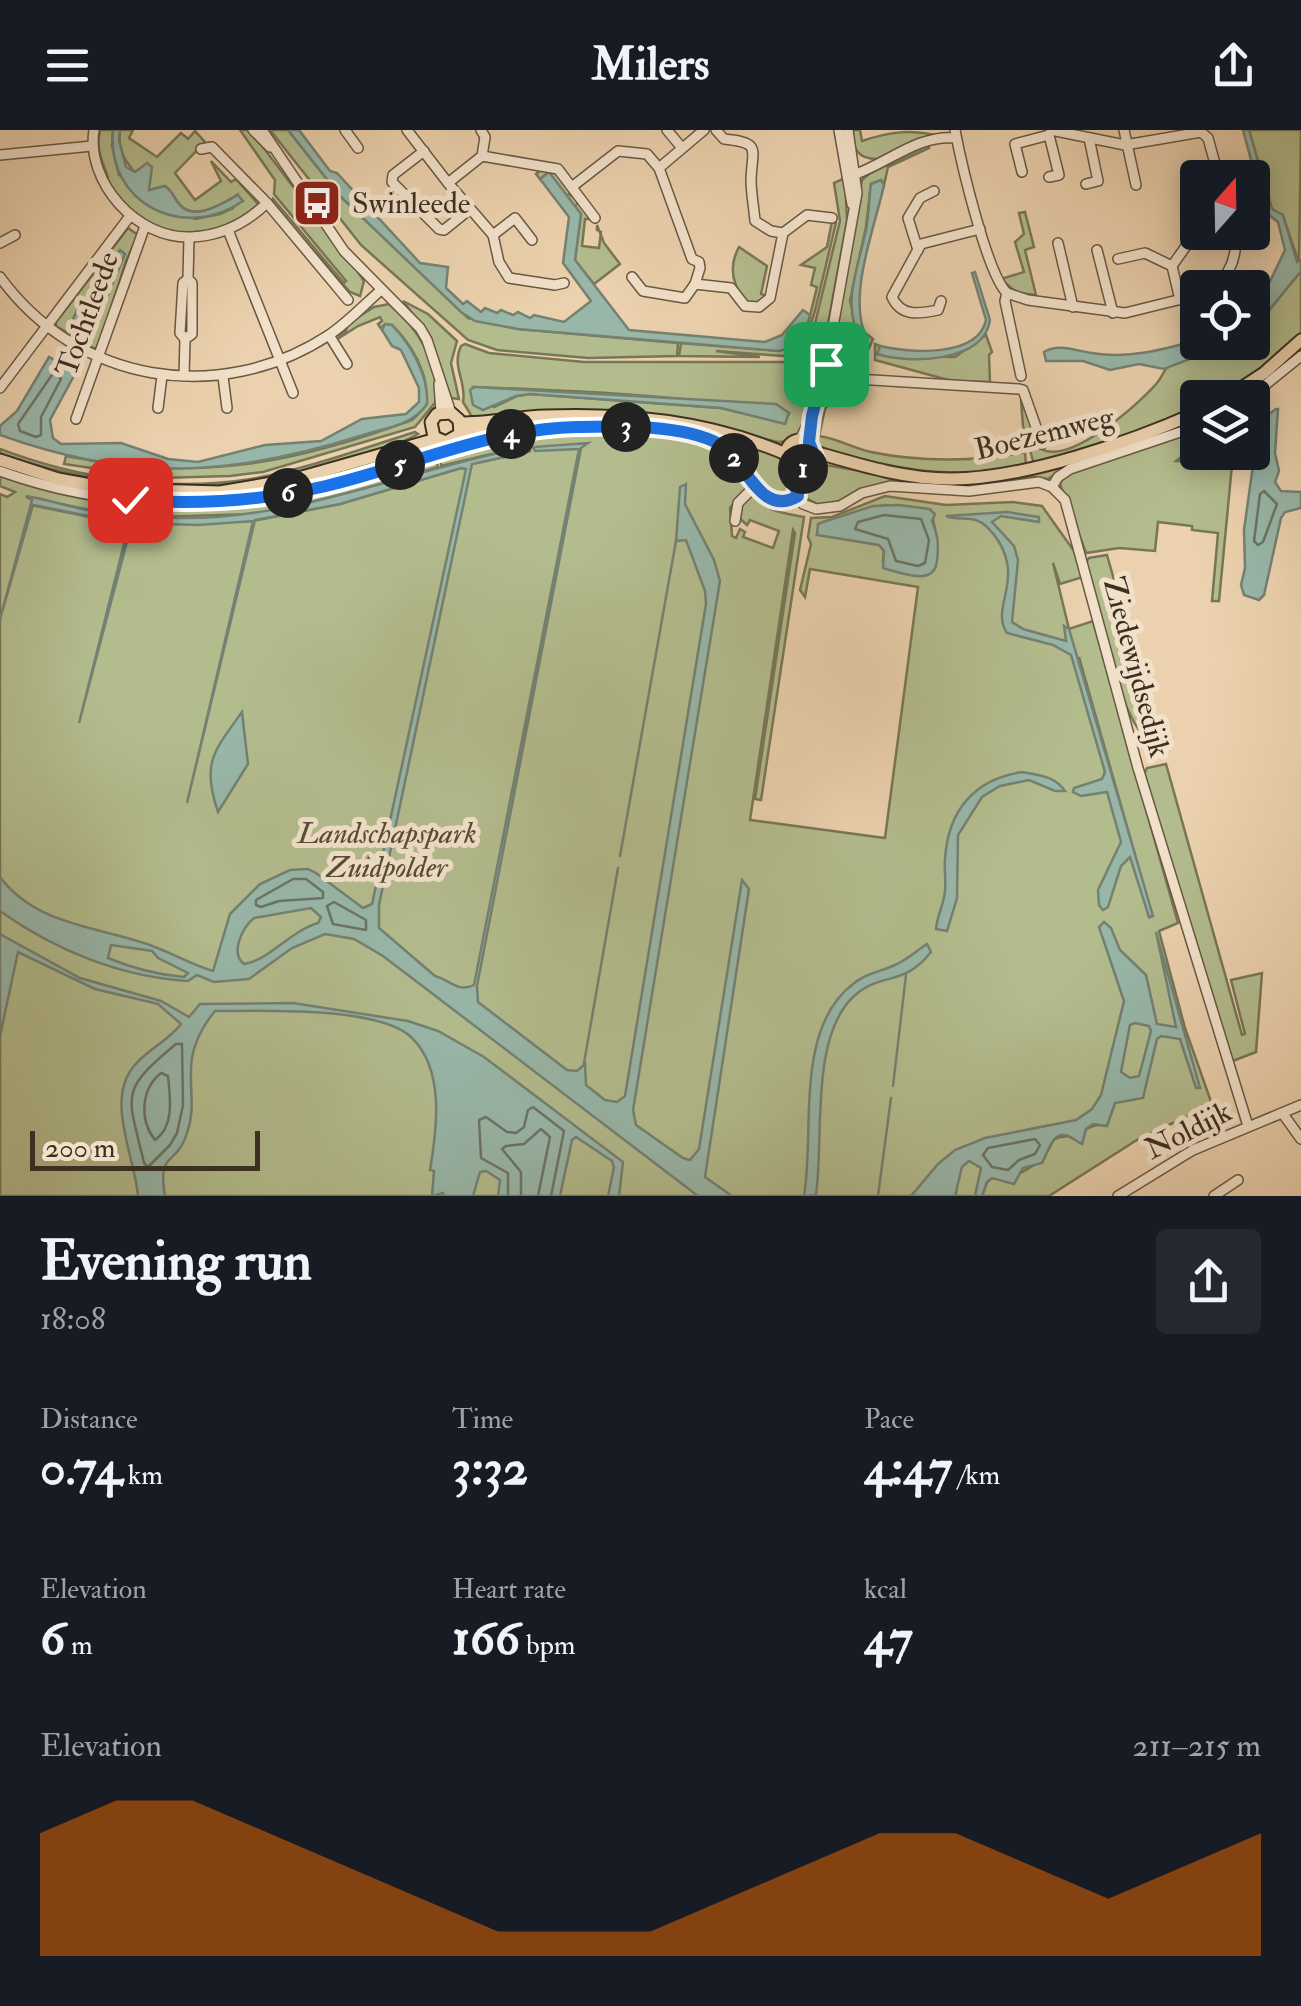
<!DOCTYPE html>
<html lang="en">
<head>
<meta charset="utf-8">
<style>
  body { margin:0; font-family:"IM FELL Double Pica",serif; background:#242831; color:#f1f3f6; height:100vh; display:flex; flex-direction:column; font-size:38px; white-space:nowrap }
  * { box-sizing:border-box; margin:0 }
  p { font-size:32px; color:#9ea1a6 }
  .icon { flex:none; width:55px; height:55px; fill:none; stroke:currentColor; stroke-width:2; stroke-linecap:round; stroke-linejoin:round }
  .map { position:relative; height:1066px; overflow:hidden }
  .side { display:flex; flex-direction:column; background:#171b24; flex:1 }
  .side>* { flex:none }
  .needle { width:65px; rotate:20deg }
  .fabs { position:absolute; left:1180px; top:30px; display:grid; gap:20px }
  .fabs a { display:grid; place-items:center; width:90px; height:90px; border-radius:10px; background:#171b24; box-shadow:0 5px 25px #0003; font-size:50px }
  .scale { position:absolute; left:30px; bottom:25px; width:230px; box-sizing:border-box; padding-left:10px; border:5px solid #3e3021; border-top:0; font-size:28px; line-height:35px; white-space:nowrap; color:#3e3021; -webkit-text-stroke:8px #f2e1ca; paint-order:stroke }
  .pin { position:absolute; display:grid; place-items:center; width:85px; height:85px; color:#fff; margin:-42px; border-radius:20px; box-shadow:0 5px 15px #0006 }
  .km { position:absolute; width:50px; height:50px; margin:-25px; border-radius:50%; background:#222; color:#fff; font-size:28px; line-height:50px; text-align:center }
  .round { display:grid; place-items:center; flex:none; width:105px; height:105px; border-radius:10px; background:#242831 }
  .summary { display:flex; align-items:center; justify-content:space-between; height:170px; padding:0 40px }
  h1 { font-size:55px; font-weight:800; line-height:75px }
  .stats { display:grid; grid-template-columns:repeat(3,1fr); gap:15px; height:170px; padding:10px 40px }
  .stats div { display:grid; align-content:center }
  .stats b { font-size:50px; font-weight:800 }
  .stats small { font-size:28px; font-weight:400 }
  .stats p { font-size:28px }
  .chart { height:280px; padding:20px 40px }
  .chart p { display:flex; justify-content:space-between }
  .chart svg { width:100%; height:180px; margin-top:10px; fill:#b45309; opacity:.7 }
  header { display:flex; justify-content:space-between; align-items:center; height:130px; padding:0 40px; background:#171b24; font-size:45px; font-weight:800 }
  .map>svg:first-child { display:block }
</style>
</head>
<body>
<header><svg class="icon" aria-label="menu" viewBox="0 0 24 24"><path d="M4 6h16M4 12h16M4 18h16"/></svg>Milers<svg class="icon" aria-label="share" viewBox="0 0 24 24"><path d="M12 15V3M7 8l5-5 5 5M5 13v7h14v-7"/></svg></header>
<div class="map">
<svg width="1301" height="1066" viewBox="0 0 1301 1066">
  <rect width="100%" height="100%" fill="#ebd1ad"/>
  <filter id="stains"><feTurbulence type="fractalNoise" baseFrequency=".002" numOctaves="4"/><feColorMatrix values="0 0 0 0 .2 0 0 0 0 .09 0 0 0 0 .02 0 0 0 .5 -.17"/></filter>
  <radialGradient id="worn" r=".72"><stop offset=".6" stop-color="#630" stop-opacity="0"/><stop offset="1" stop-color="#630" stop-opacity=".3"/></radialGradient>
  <!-- green -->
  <g fill="#b3bc8d" stroke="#787657" stroke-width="2.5" fill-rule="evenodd">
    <path d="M100,0H113L112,16L119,45L195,89L220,84L233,78L237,65C223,73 196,91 181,76C174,70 174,62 165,56L149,60C134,39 116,29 120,0H133L129,8L157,27L181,3L188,9L195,1L205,12L175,43L195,70L221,51L211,31L231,52L236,49L258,74C234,103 175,112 143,91C129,82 115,64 106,51L108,47C101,28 96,19 100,0Z"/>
    <path d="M240,0H250L358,142L364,151L360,166L350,162L271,74L273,69L344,153L346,151L274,64L275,50Z"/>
    <path d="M270,0H288L341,67L468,188L518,199L678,213L677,226L588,228L497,220L468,210L361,115Z"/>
    <path d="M850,0H860L862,11C892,1 909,0 935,5L877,29C857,29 853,18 850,0Z"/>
    <path d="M1249,0H1301L1299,133L1283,86L1272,79Z"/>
    <path d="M928,15L929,18L888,37L884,55L881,50L871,54L866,97L850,171L860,209L867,208L863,201L873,209L865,227L843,226L832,217L862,50L870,43Z"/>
    <path d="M541,40L558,43L572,62L569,64L579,71L577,74L581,73L590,85L589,89H585L582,116L599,118L601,102L597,100V95L604,113L620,134L594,154L575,130L581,84L548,43L540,49L536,44Z"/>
    <path d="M845,48L847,91L823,221L814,225L808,222L840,91L834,53Z"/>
    <path d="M1025,82L1034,117L1025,120L1036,165L1017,163L1001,149L1024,142L1015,112L1024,104L1019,83Z"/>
    <path d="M832,91L836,93L815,181L802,221L783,226L716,221L760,227L679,226L681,213L779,221L798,213L808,194L817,157L811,155L815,138L801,135L827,117Z"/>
    <path d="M128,98L138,105L126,131L100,213L95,219L56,196V192Z"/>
    <path d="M739,117L767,136L761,164L767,166L758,174L746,172C733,156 728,137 739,117Z"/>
    <path d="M1301,141V203C1274,231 1238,267 1198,268L1197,278L1128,304L1034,334L1023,296L1021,270L1041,319C1070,335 1138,275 1157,253C1162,247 1164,239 1170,235C1193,221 1227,213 1252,212L1253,200Z"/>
    <path d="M403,171L428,184L457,211L451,233L459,269L451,268L431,208Z"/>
    <path d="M389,174C422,202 433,226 438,269L415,297L263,342L230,346L160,348L64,334L66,326C196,352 289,335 412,290C444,265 414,217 392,195L383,196L382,200L378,194L382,191L380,187L358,196L336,210L333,207L336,202L339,206L346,201L347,194L374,177Z"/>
    <path d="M986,205L992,222L989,225L990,252L952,251L875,230V214L880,216L886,226L955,227Z"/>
    <path d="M465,214L489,223L584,232H786L818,230L821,234L799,304L790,311L778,312L685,291L474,290L463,272C467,252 451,236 461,216ZM474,257C580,261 684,265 789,283L785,293L721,278L530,264L517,266L494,277Z"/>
    <path d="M834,251L843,254L825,279L819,306C836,308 853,318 871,322C919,332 977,332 1025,322L1026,335C949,352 891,338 817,318C808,298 819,275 825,255Z"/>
    <path d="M1197,288V292L1068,336L1048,349L1033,347L956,358L882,354L834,373L819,375L808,369L802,360L805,343L820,334L906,349L982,352Z"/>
    <path d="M597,289L730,307L782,327L791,346L787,369H773C761,354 748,334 732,322C669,279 553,301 480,308L474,304L516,294Z"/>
    <path d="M1197,299V310L1192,314L1193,318L1176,331L1232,335L1219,471H1212L1218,403L1192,400V396L1158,392L1155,421L1119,418L1086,423L1060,354L1066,343Z"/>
    <path d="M606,300C642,301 694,299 724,322C734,330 742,344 750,353L730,378L732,406L736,408L740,399L745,402L743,407L773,418L779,401L750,390L747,395L738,387L742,372L755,362C763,382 785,383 804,387L761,670L755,669L795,403L793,400L750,690L885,708L918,457L810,439L805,467L800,460L811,414L808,407L811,388L832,387L885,366L946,375L1013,372L1042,376L1074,421L1083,447L1060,454L1053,433L1069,499L1093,491L1178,793L1159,801L1185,898L1214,980L1199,981L1140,1008L1049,1066H982L987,1052L992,1048C1016,1050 1045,1033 1053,1010C1058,1007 1063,1007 1069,1006C1085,1004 1087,993 1107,995L1113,976L980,1048L975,1066H955L956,1063L949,1066H0V364L7,367L15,362L0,356V344L95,369L247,373L436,330L438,337L334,369L253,384L155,387L90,380L26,367L32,370L31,375L129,395L253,391L340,374L461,338L466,339L472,334L523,323L491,324L441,336L440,326L524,304L527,322L530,321L532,303ZM884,375L931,380L935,399L883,430L884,421L879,415L817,404L823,392ZM1079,527L1152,785L1150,787L1105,642Z"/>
    <path d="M415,302L418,304C391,319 361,326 331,334C215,367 115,362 0,324V319C78,349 168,362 251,349C307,339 361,319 415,302Z"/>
    <path d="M1107,425L1162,619C1120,611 1096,470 1086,432L1089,428Z"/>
    <path d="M1166,634L1242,905L1245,904L1231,850L1262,843L1256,922L1230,932L1144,644L1147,638Z"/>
  </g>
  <!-- water -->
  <g fill="#98b7a9" stroke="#748173" stroke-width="2.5" fill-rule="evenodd">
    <path d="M113,0H120L119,10L126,37L135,42L147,33L152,37L149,60L165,56C174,62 173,69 181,76C196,91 223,73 238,65L243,71C184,112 106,74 113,0Z"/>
    <path d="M288,0H299L330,41L337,43L420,133L448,137L446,158L463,174L467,171L481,182L485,178L497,183L501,180L513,185L518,182L530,188L534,185L564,192L591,171L563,133L569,87L540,49L549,42L581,84L575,130L629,200L765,212L782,205L803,180L810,185C805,204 800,217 779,221L518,199L475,191L461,182L341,67Z"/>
    <path d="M1243,0H1249L1272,79L1283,85L1297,132L1301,130V141L1253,200V187L1285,120L1278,92L1265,82Z"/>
    <path d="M881,50L884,55C875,97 846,169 867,208L862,212C839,175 860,134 867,95C869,81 869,67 871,54Z"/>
    <path d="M120,120L125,124L89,209L70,196L78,178Z"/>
    <path d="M975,142L990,190C984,233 909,234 877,224L880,216C909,223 978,228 986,190L972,143Z"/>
    <path d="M385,194L392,195C411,214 429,247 427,274C413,296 383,298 360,306C229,347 130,352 0,305V296L17,281L49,227L76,242L50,290L53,308L61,314L121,313L168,329L198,332L265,315L321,311L362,289L406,284L419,272V258L401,220L392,216L382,200Z"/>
    <path d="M1197,210L1231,213L1164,239L1139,234L1110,240L1083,231H1046L1044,222C1059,213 1076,221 1092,223C1129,229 1162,220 1197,210Z"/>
    <path d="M474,257L776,274L789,283L785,294L721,278L530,264L516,266L483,280L473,275L470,260Z"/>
    <path d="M1276,279H1278L1275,323L1279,341L1275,352L1281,361L1301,362V378L1285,382L1281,388L1264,465L1259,470L1244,465L1241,455L1245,438L1244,400L1254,328L1253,295Z"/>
    <path d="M588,313L581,318L477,856L478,872L567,940L577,941L585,934L586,955L605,970L617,972L625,966L706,474L705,461L686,410L676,411L680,357L686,354L685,374L714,430L720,451L633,980L636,995L683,1028L690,1030L699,1019L742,750L749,759L705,1047L732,1066H698L383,826L354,809L325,804L292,818L249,849L214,852L197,845L188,851C121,847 54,820 0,781V747C36,795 95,796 147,814C170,822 190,834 213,841L230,784L260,754L290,740L308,739L316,743L363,778L372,774L466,339L461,338L340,374L255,390L187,673L253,391L198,395L132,393L79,593L129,394L33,375L0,489L32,370L26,366C43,369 61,374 78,378C110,385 145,387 178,388C298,390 406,340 522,318L523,323L472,334L379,775V798L435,846C450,850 458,863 474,855L579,319L535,321L533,317ZM311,778L321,787L318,793C290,801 270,830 244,834C230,823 242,798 254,788ZM111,815L152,821L158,828L188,843L184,847C159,845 132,838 108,828Z"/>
    <path d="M899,375L929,379L935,384L932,391C938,406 939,414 937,431C934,457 902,443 883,438L884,421L879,415L817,405L818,394L823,392L873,376Z"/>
    <path d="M1007,382L1039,387V392L1001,386L992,392L1014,416L1018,430L1012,492L1023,499L1066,511L1064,496L1069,499L1153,786L1149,787L1130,727L1121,736L1108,777L1103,780L1099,775L1098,760L1121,712L1107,662L1081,666L1073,662L1074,658L1102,649L1105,642L1071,525L1053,515L1007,503C990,478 1023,452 999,412C994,404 985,393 976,390C967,387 955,390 946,386Z"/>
    <path d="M242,582L248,634L218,682C201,633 214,621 242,582Z"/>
    <path d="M1022,642C1039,645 1055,646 1065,661H1055L1029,650L1000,656L982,667L958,705L957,768L947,801L936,799C937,786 944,774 945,761C946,750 944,739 945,729C948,681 974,649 1022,642Z"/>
    <path d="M1104,792L1111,798L1120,820L1146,845L1157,894L1176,897L1156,802L1200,958H1196L1180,909L1161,906L1157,909L1143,968L1115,973L1107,996L1093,994L1086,999L1082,1014C1077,1012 1073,1008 1068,1006C1052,1000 1048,1023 1042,1033L1023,1038L1014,1054L992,1048L987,1052L982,1066H975L981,1038L969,1031L962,1037L955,1066H911L938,1034L955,1020L985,1008L1076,990L1092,979L1101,965L1124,871L1099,797ZM1135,893L1149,896L1151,901L1139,946L1130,948L1121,942L1130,895Z"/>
    <path d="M0,804L80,848L161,871L189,887L200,874L293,873L408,891L438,901L484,927L623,1032L619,1066H608L614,1037L612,1031L576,1007L572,1010L560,1066H498L500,1050L486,1041L480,1042L473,1066H445L443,1063L432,1066L434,1041L430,1040C437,999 445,939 411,907C378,876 260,881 215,881C202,897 191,918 191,940C190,962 195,981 187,1003C176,1038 157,1019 165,1066H138C135,1027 105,970 134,936C147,920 168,911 181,894L158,874L95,859L18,822L0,906Z"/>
    <path d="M927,814L931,822C903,858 879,841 852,868C810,910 824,1010 816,1065L804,1066C815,1002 794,899 853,854C866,843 880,842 895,835C907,830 916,821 927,814Z"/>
  </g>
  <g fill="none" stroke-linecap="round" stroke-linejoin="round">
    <!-- shore -->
    <g stroke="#6b7465" stroke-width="2.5">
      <path d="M54,242L61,249L41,287V305L36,307L20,301L18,294Z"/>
      <path d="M1264,361L1277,374L1263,412L1258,415L1254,411L1260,364Z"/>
      <path d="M884,385L921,389L929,410L925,433L918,436L896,431L888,409L855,399L858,392Z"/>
      <path d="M293,749H306L323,762V768L279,771L261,777L256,775V770Z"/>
      <path d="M334,772L366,790V800L333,794L327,776Z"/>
      <path d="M182,914L183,975L177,1003L170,1015L148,1037L144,1033C128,964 118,962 176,914Z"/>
      <path d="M161,943L168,946C170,967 175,996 155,1010C139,990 141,959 161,943Z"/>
      <path d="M1035,1009L1040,1015L1035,1024L1019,1030L1008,1040L992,1037L983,1025L988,1018Z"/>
      <path d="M508,1066V1043L481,1028L479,990L486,987L507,1002L516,1003L524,997L528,980L533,977L564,1001L551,1066"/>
      <path d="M521,1066V1042L502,1019L506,1016L524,1014L541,999L550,1007L538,1066"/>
    </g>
    <!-- stream -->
    <g stroke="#748173" stroke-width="2.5">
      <path d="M620,726L676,411"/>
      <path d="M584,933L618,738"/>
      <path d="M893,956L906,845"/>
      <path d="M878,1066L891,968"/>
    </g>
    <!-- minor casing -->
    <g stroke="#695844" stroke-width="12">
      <g id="minor">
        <path d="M94,0C86,53 137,109 191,107C221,106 246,93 267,73L212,17L201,19"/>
        <path d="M253,0L270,17"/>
        <path d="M262,0L344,121L420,198L427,210L451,283"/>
        <path d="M345,0L358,18"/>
        <path d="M407,0L448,53L482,26L485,7L481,0"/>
        <path d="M667,0L682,18"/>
        <path d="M716,0L724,9C762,13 752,18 751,50C751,63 754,78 755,91L771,101L783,103L807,85L832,88"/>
        <path d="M839,0L852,74"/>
        <path d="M955,0C961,32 987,144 1007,163L1005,171L1021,246"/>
        <path d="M1051,0L1125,15L1201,2L1208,8L1219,48"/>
        <path d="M1124,0L1136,55"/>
        <path d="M424,21L393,45L392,52L439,99L444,100L470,79"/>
        <path d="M0,25L92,16"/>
        <path d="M482,26L558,39L595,88"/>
        <path d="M659,38L704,0"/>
        <path d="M1022,42L1015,14L1049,5L1059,45L1049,47"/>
        <path d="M856,44C889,32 919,4 956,8"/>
        <path d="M448,53L493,105L499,132L509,148L555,155L564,153"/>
        <path d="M1086,54L1098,51L1089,8"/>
        <path d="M573,56L618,21L647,24L659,38L692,129L699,132L700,138L695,154"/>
        <path d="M267,73L348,170"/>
        <path d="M228,100L293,263"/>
        <path d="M493,105L515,88L532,110"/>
        <path d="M0,113L15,105"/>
        <path d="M1058,113L1073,177"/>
        <path d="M918,120L908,88L920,68L934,61"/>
        <path d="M1097,120L1113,183"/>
        <path d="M1118,129L1145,123L1172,136"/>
        <path d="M0,147C77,253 219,277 329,205C347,193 364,175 381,160"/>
        <path d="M632,147L643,161L685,168L695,154L731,158L745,176L759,177L770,168L783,103"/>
        <path d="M188,149L192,153V204L185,209L180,203L183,153L188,149L189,108"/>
        <path d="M1215,158C1231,142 1239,124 1234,102"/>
        <path d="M1007,163L1028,170L1125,183L1198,165"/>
        <path d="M1180,170L1172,136L1196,102"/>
        <path d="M941,171L938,180C919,184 901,187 892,167L921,114L980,99"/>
        <path d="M329,205L347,234"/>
        <path d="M184,246L185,209"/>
        <path d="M223,247L227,278"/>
        <path d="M824,247L1019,259L1023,260L1042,314"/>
        <path d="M439,254L441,283"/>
        <path d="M0,258L130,86"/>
        <path d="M1249,268L1301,226"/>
        <path d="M158,278L162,246"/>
        <path d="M76,289L145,96"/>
        <path d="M800,309L812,286L824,247L857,63L848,0"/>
        <path d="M809,312L812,289"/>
        <path d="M794,337L797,364L803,374L816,379L840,376L862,363L890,356L969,361L1039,352L1052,357L1065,370L1138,638L1248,996"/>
        <path d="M0,341C105,379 220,382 328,355C401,337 471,306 547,299C590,295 681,293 719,315C746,330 761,389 798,367"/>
        <path d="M797,356L803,338"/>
        <path d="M1052,357L1058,347L1070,339L1198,296"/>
        <path d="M735,391L738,373L755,356"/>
        <path d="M1283,984L1301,1009"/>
        <path d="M1118,1066L1193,1020L1301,975"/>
        <path d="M1214,1066L1238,1050"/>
      </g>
    </g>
    <!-- major casing -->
    <g stroke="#3e3021" stroke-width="15">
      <g id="major">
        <path d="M1226,268L1264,243L1301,210"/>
        <path d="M460,293C489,293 517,287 545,286C628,283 709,291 786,324"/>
        <path d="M460,304L459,290L451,283L437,284L431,292L434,307L446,312L460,304L488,297"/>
        <circle cx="800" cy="324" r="14"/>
        <path d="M815,322C860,335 904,349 951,349C1024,349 1131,312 1198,282"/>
        <path d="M0,330L58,349L113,359L220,362L295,349L436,309"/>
      </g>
    </g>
    <!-- minor -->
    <use href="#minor" stroke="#f2e1ca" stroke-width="9"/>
    <!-- major -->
    <use href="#major" stroke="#ebd1ad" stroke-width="11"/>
  </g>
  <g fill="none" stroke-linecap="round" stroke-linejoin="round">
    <!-- route casing -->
    <g stroke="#fff" stroke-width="20">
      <path id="route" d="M130,370C196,375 262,371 326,356C410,336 489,299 577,297C617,296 683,294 719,314C746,330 760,389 798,366L796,359L803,338L810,335L815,327L809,312L812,286L826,234"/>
    </g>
    <!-- route -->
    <use href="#route" stroke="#1a73e8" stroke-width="12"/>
  </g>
  <!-- icons -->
  <defs>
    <g id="bus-square" transform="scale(2.5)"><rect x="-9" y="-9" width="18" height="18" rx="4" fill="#8f2418" stroke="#f2e1ca"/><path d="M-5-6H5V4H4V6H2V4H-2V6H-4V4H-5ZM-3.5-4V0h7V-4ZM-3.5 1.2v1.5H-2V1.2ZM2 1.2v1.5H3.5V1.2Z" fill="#fff"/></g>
  </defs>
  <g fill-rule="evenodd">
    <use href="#bus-square" x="317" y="73"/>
  </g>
  <g text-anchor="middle" stroke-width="10" stroke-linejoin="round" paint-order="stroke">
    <!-- poi labels -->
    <g font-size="30" fill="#3e3021" stroke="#f2e1ca" text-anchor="start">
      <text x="352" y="83">Swinleede</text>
    </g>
    <!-- street labels -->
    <g font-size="30" fill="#3e3021" stroke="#f2e1ca">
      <text transform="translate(87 184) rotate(-70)" y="10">Tochtleede</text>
      <text transform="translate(1044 303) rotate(-14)" y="10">Boezemweg</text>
      <text transform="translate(1137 537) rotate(75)" y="10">Ziedewijdsedijk</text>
      <text transform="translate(1188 1000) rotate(-27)" y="10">Noldijk</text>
    </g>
    <!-- park labels -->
    <g font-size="30" font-style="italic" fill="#554c37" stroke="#f2e1ca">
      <text x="387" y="713">Landschapspark<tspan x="387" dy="34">Zuidpolder</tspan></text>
    </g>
  </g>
  <rect width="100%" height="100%" filter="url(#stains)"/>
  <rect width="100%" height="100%" fill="url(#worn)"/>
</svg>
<div class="fabs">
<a><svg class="needle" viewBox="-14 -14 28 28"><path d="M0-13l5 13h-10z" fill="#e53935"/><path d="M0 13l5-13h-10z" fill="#9ea1a6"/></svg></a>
<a><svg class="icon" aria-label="locate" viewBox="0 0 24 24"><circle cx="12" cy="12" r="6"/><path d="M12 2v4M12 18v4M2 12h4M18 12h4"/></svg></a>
<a><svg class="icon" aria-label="layers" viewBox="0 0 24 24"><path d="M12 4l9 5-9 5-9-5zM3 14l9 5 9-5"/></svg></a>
</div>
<div class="scale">200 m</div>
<div class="pin" style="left:826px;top:234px;background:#1e9e55"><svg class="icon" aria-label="arrive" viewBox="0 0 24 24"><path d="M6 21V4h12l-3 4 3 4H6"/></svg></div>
<div class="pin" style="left:130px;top:370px;background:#d93025"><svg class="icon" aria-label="check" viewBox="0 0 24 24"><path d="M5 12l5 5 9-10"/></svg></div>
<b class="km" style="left:803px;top:339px">1</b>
<b class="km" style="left:734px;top:328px">2</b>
<b class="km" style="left:626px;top:297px">3</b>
<b class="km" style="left:511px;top:304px">4</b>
<b class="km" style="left:400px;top:335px">5</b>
<b class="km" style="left:288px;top:363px">6</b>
</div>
<section class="side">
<div class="summary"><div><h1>Evening run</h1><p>18:08</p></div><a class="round"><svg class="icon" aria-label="share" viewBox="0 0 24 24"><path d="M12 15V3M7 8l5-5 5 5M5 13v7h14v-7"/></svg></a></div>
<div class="stats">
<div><p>Distance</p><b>0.74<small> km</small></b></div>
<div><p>Time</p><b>3:32</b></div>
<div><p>Pace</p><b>4:47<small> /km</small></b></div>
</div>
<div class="stats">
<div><p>Elevation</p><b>6<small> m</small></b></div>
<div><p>Heart rate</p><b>166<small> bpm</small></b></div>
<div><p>kcal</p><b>47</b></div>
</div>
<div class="chart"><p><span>Elevation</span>211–215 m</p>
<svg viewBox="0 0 160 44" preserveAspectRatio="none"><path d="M0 44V14L10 6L20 6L30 14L40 22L50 30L60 38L70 38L80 38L90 30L100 22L110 14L120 14L130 22L140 30L150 22L160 14V44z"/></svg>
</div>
</section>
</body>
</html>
